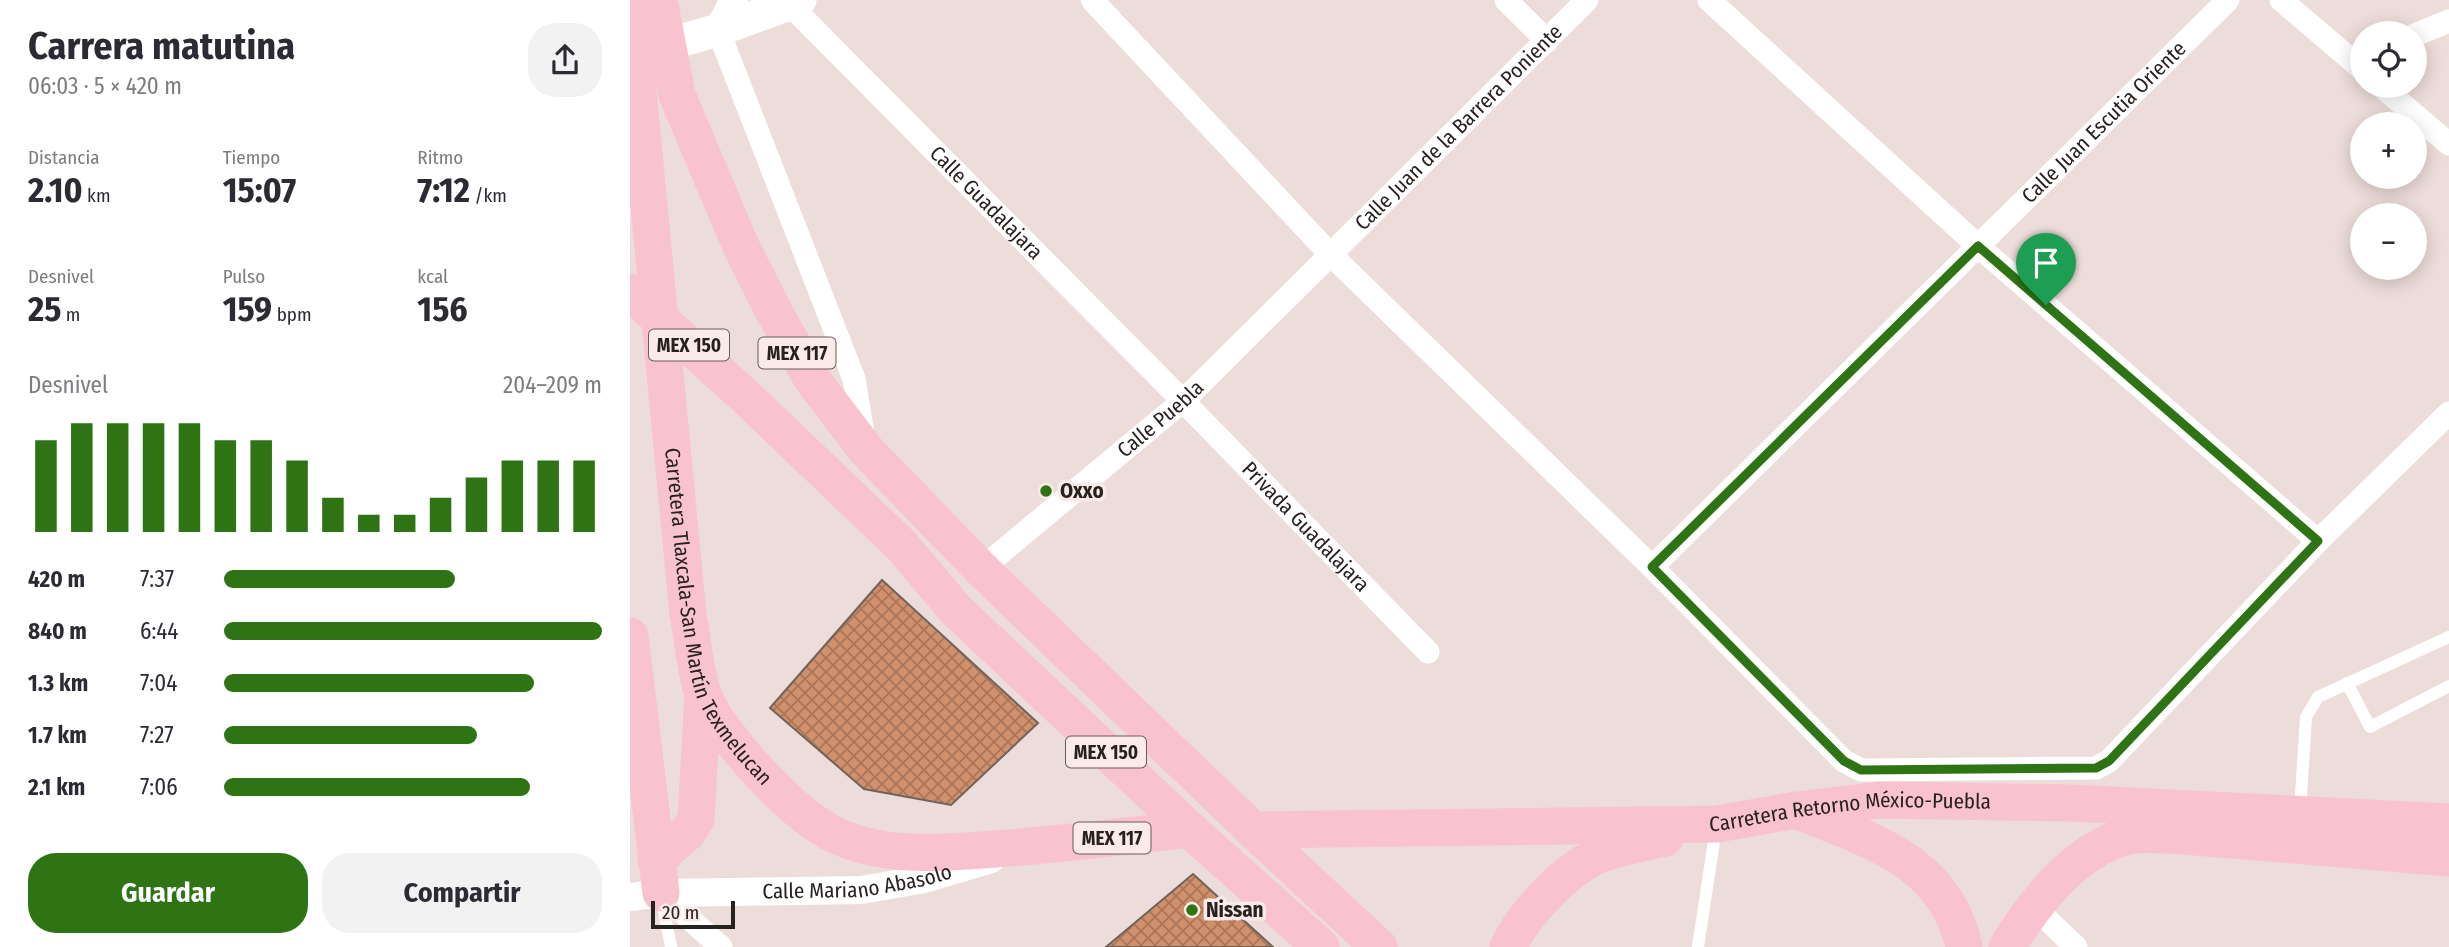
<!DOCTYPE html>
<html lang="es">
<head>
<meta charset="utf-8">
<style>
  body { margin:0; font-family:"Fira Sans Condensed",sans-serif; background:#f2f2f3; color:#2b2b33; height:100vh; display:flex; flex-direction:column; font-size:26px; white-space:nowrap }
  * { box-sizing:border-box; margin:0 }
  p { font-size:23px; color:#7c7c81 }
  .icon { flex:none; width:38px; height:38px; fill:none; stroke:currentColor; stroke-width:2; stroke-linecap:round; stroke-linejoin:round }
  .map { position:relative; flex:1; overflow:hidden }
  .drawer { display:flex; flex-direction:column; background:#fff; width:630px }
  .drawer>* { flex:none }
  .fabs { position:absolute; left:1720px; top:21px; display:grid; gap:14px }
  .fabs a { display:grid; place-items:center; width:77px; height:77px; border-radius:50%; background:#fff; box-shadow:0 4px 18px #0003; font-size:35px }
  .scale { position:absolute; left:21px; bottom:18px; width:84px; box-sizing:border-box; padding-left:7px; border:4px solid #272120; border-top:0; font-size:19px; line-height:24px; white-space:nowrap; color:#272120; -webkit-text-stroke:5px #faeae8; paint-order:stroke }
  .pin { position:absolute; display:grid; place-items:center; width:60px; height:60px; color:#fff; margin:-72px -30px; border-radius:50% 50% 50% 0; rotate:-45deg; box-shadow:0 0 7px #0007 }
  .pin .icon { rotate:45deg }
  .round { display:grid; place-items:center; flex:none; width:74px; height:74px; border-radius:28px; background:#f2f2f3 }
  .summary { display:flex; align-items:center; justify-content:space-between; height:119px; padding:0 28px }
  h1 { font-size:38px; font-weight:700; line-height:52px }
  .stats { display:grid; grid-template-columns:repeat(3,1fr); gap:10px; height:119px; padding:7px 28px }
  .stats div { display:grid; align-content:center }
  .stats b { font-size:35px; font-weight:700 }
  .stats small { font-size:19px; font-weight:400 }
  .stats p { font-size:19px }
  .chart { height:196px; padding:14px 28px }
  .chart p { display:flex; justify-content:space-between }
  .chart svg { width:100%; height:126px; margin-top:7px; stroke:#2e7415; stroke-width:6 }
  .action { display:flex; gap:14px; margin-top:auto; padding:14px 28px }
  .action a { flex:1; height:80px; border-radius:28px; background:#2e7415; color:#fff; font-size:28px; font-weight:700; line-height:80px; text-align:center }
  .action a+a { background:#f2f2f3; color:#2b2b33 }
  ul { padding:0 28px; list-style:none; font-size:23px }
  li { display:grid; grid-template-columns:112px 84px 1fr; align-items:center; height:52px }
  li i { height:18px; border-radius:9px; background:#2e7415 }
  main { display:flex; flex:1; min-height:0 }
  .map>svg:first-child { display:block }
</style>
</head>
<body>
<main>
<section class="drawer">
<div class="summary"><div><h1>Carrera matutina</h1><p>06:03 · 5 × 420 m</p></div><a class="round"><svg class="icon" aria-label="share" viewBox="0 0 24 24"><path d="M12 15V3M7 8l5-5 5 5M5 13v7h14v-7"/></svg></a></div>
<div class="stats">
<div><p>Distancia</p><b>2.10<small> km</small></b></div>
<div><p>Tiempo</p><b>15:07</b></div>
<div><p>Ritmo</p><b>7:12<small> /km</small></b></div>
</div>
<div class="stats">
<div><p>Desnivel</p><b>25<small> m</small></b></div>
<div><p>Pulso</p><b>159<small> bpm</small></b></div>
<div><p>kcal</p><b>156</b></div>
</div>
<div class="chart"><p><span>Desnivel</span>204–209 m</p>
<svg viewBox="0 0 160 44" preserveAspectRatio="none"><path d="M5 44V12M15 44V6M25 44V6M35 44V6M45 44V6M55 44V12M65 44V12M75 44V19M85 44V32M95 44V38M105 44V38M115 44V32M125 44V25M135 44V19M145 44V19M155 44V19"/></svg>
</div>
<ul>
<li><b>420 m</b>7:37<i style="width:61%"></i></li>
<li><b>840 m</b>6:44<i style="width:100%"></i></li>
<li><b>1.3 km</b>7:04<i style="width:82%"></i></li>
<li><b>1.7 km</b>7:27<i style="width:67%"></i></li>
<li><b>2.1 km</b>7:06<i style="width:81%"></i></li>
</ul>
<div class="action"><a>Guardar</a><a>Compartir</a></div>
</section>
<div class="map">
<svg width="1819" height="947" viewBox="0 0 1819 947">
  <defs>
    <pattern id="building-cross-hatch" width="8" height="8" patternUnits="userSpaceOnUse" patternTransform="scale(1.75)"><rect width="8" height="8" fill="#d1906c"/><path d="M0 0l8 8M0 8l8-8" fill="none" stroke="#aa7558"/></pattern>
  </defs>
  <rect width="100%" height="100%" fill="#edddda"/>
  <!-- building -->
  <g fill="url(#building-cross-hatch)" stroke="#6f635c" stroke-width="2">
    <path d="M252,580L408,723L321,805L234,789L140,708Z"/>
    <path d="M563,874L643,947H476Z"/>
  </g>
  <g fill="none" stroke-linecap="round" stroke-linejoin="round">
    <!-- service -->
    <g stroke="#fff" stroke-width="12">
      <path d="M1717,683L1740,727L1819,686"/>
      <path d="M1670,811L1676,717L1688,697L1819,637"/>
      <path d="M31,896L41,947"/>
      <path d="M1068,947L1086,828"/>
    </g>
    <!-- minor -->
    <g stroke="#fff" stroke-width="23">
      <path d="M462,0L700,254L1022,567L1214,761L1231,770L1466,768L1479,761L1688,541L1819,413"/>
      <path d="M876,0L917,41"/>
      <path d="M1079,0L1348,246L1688,541"/>
      <path d="M1651,0L1732,69"/>
      <path id="s1" d="M159,4L553,401L798,652"/>
      <path d="M88,30L224,379L234,440"/>
      <path d="M1785,35L1819,21"/>
      <path d="M1751,86L1819,144"/>
      <path id="s2" d="M1022,567L1598,0"/>
      <path id="s3" d="M351,569L553,401L957,0"/>
      <path d="M31,893L91,947"/>
      <path d="M1403,906L1446,947"/>
    </g>
    <!-- tertiary -->
    <g stroke="#fff" stroke-width="28">
      <path d="M88,30L104,0"/>
      <path id="s4" d="M0,897L31,893L232,890L294,879L361,859"/>
    </g>
    <!-- secondary -->
    <path stroke="#fff" stroke-width="33" d="M12,52L88,30L170,0"/>
    <!-- primary -->
    <g stroke="#f8c2cf" stroke-width="37">
      <path d="M29,0L47,95L110,244L144,312L182,379L236,450L351,569L623,830L749,947"/>
      <path id="s5" d="M0,6L58,615C63,639 65,671 73,694C81,717 111,753 128,771C149,794 174,818 201,833C256,861 320,852 379,848C439,843 499,836 559,829"/>
      <path d="M0,292L117,398L272,546L326,610L559,829L691,947"/>
      <path d="M0,636L31,893"/>
      <path d="M1171,812C1242,841 1316,862 1334,947"/>
      <path id="s6" d="M623,830L1087,824L1167,810L1250,800L1442,803L1819,822"/>
      <path d="M26,860L58,832L66,819L73,694"/>
      <path d="M878,947C893,915 934,871 967,856C987,847 1013,844 1035,838"/>
      <path d="M1377,947C1404,903 1445,849 1498,836C1512,833 1527,835 1541,835L1819,858"/>
    </g>
  </g>
  <g fill="none" stroke-linecap="round" stroke-linejoin="round">
    <!-- route casing -->
    <g stroke="#fff" stroke-width="14">
      <path id="route" d="M1348,246L1688,541L1479,761L1466,768L1231,770L1214,761L1022,567Z"/>
    </g>
    <!-- route -->
    <use href="#route" stroke="#2e7415" stroke-width="9"/>
  </g>
  <!-- markers -->
  <g fill="#2e7415" stroke="#faeae8" stroke-width="2.5">
    <circle cx="416" cy="491" r="7"/>
    <circle cx="562" cy="910" r="7"/>
  </g>
  <g text-anchor="middle" stroke-width="7" stroke-linejoin="round" paint-order="stroke">
    <!-- shield labels -->
    <g fill="#faeae8" stroke="#665d5c" stroke-width="2">
      <rect x="19" y="329.5" width="80" height="31" rx="5"/>
      <rect x="128.5" y="337.5" width="77" height="31" rx="5"/>
      <rect x="436" y="736.5" width="80" height="31" rx="5"/>
      <rect x="443.5" y="822.5" width="77" height="31" rx="5"/>
    </g>
    <g font-size="19" font-weight="bold" fill="#272120">
      <text x="59" y="352">MEX 150</text>
      <text x="167" y="360">MEX 117</text>
      <text x="476" y="759">MEX 150</text>
      <text x="482" y="845">MEX 117</text>
    </g>
    <!-- street labels -->
    <g font-size="21" fill="#272120" stroke="#faeae8">
      <text dy="7" stroke="none"><textPath href="#s2" startOffset="634">Calle Juan Escutia Oriente</textPath></text>
      <text dy="7" stroke="none"><textPath href="#s3" startOffset="651">Calle Juan de la Barrera Poniente</textPath></text>
      <text dy="7" stroke="none"><textPath href="#s1" startOffset="280">Calle Guadalajara</textPath></text>
      <text dy="7" stroke="none"><textPath href="#s3" startOffset="234">Calle Puebla</textPath></text>
      <text dy="7" stroke="none"><textPath href="#s1" startOffset="735">Privada Guadalajara</textPath></text>
      <text dy="7" stroke="none"><textPath href="#s5" startOffset="623">Carretera Tlaxcala-San Martín Texmelucan</textPath></text>
      <text dy="7" stroke="none"><textPath href="#s6" startOffset="598">Carretera Retorno México-Puebla</textPath></text>
      <text dy="7" stroke="none"><textPath href="#s4" startOffset="228">Calle Mariano Abasolo</textPath></text>
    </g>
    <!-- poi labels -->
    <g font-size="21" font-weight="bold" fill="#272120" stroke="#faeae8" text-anchor="start">
      <text x="430" y="498">Oxxo</text>
      <text x="576" y="917">Nissan</text>
    </g>
  </g>
</svg>
<div class="fabs">
<a><svg class="icon" aria-label="locate" viewBox="0 0 24 24"><circle cx="12" cy="12" r="6"/><path d="M12 2v4M12 18v4M2 12h4M18 12h4"/></svg></a>
<a>+</a>
<a>−</a>
</div>
<div class="scale">20 m</div>
<div class="pin" style="left:1416px;top:305px;background:#1e9e55"><svg class="icon" aria-label="arrive" viewBox="0 0 24 24"><path d="M6 21V4h12l-3 4 3 4H6"/></svg></div>
</div>
</main>
</body>
</html>
